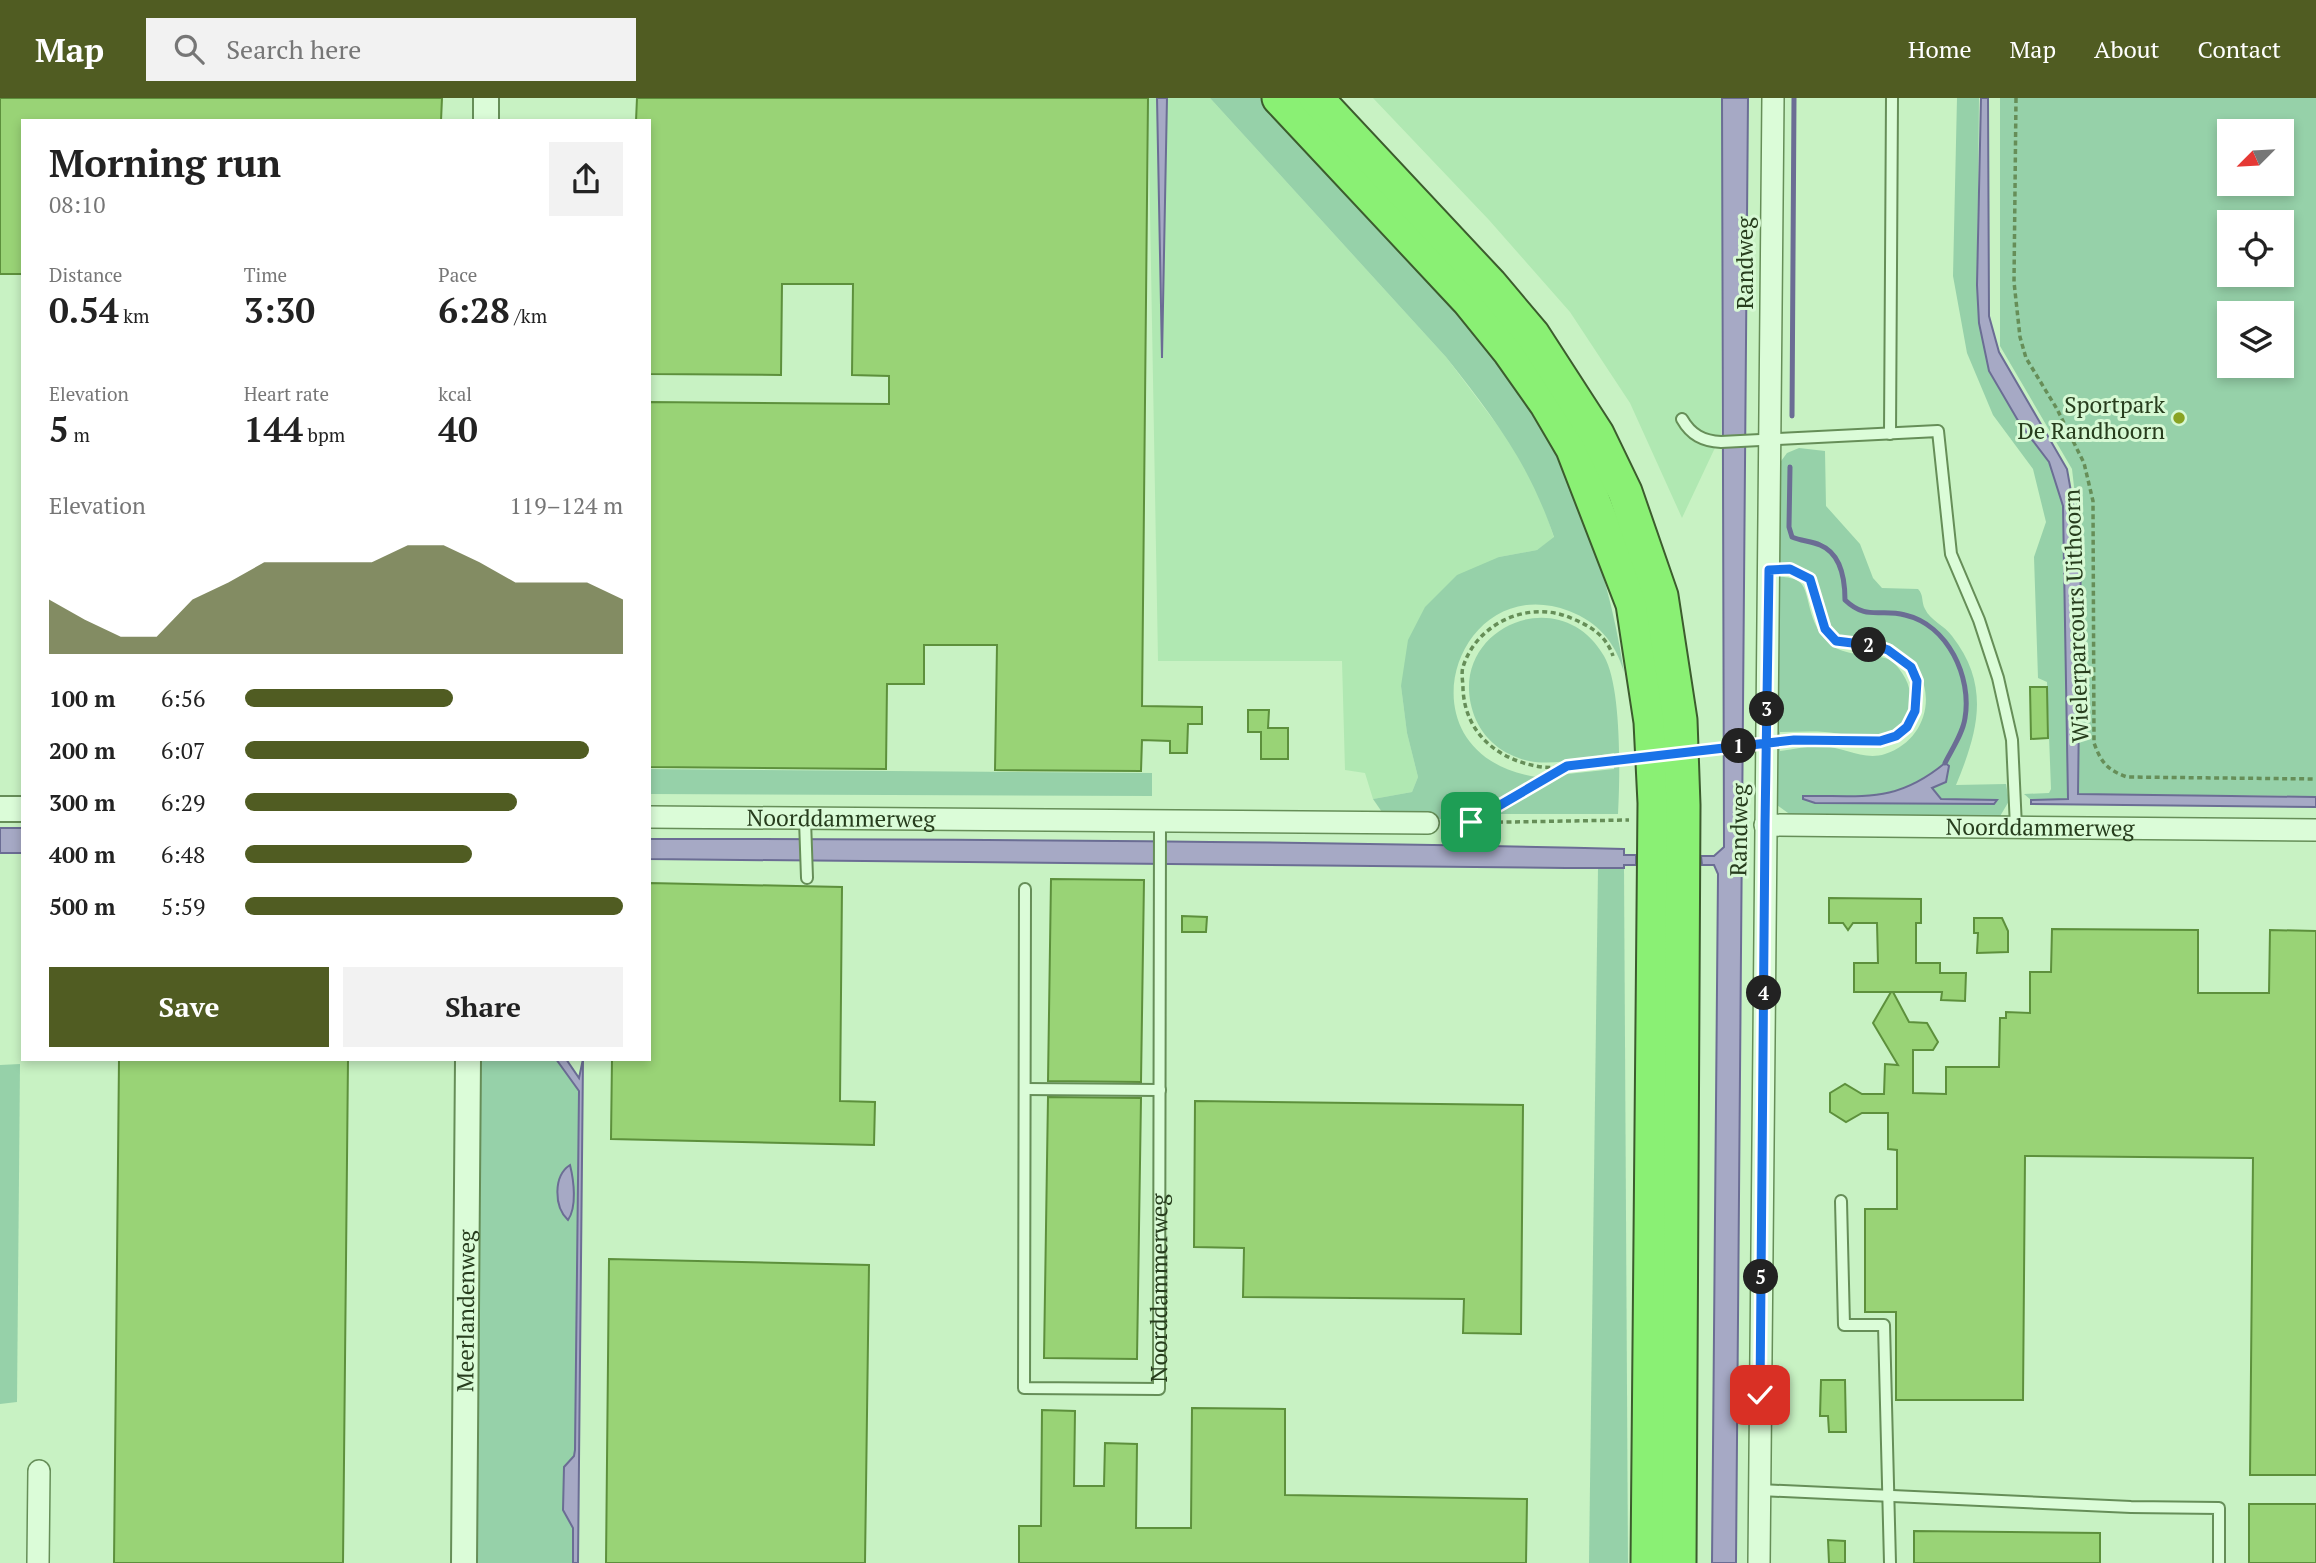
<!DOCTYPE html>
<html lang="en">
<head>
<meta charset="utf-8">
<style>
  body { margin:0; font-family:"PT Serif",serif; background:#f2f2f2; color:#222; height:100vh; display:flex; flex-direction:column; font-size:26px; white-space:nowrap }
  * { box-sizing:border-box; margin:0 }
  p { font-size:23px; color:#767676 }
  .icon { flex:none; width:38px; height:38px; fill:none; stroke:currentColor; stroke-width:2; stroke-linecap:round; stroke-linejoin:round }
  .map { position:relative; flex:1; overflow:hidden }
  .drawer { position:absolute; left:21px; top:21px; width:630px; height:942px; display:flex; flex-direction:column; background:#fff; border-radius:0px; box-shadow:0 4px 10px #0003 }
  .drawer>* { flex:none }
  .needle { width:46px; rotate:246deg }
  .fabs { position:absolute; left:2217px; top:21px; display:grid; gap:14px }
  .fabs a { display:grid; place-items:center; width:77px; height:77px; border-radius:0px; background:#fff; box-shadow:0 4px 10px #0003; font-size:35px }
  .pin { position:absolute; display:grid; place-items:center; width:60px; height:60px; color:#fff; margin:-30px; border-radius:14px; box-shadow:0 4px 10px #0006 }
  .km { position:absolute; width:35px; height:35px; margin:-18px; border-radius:50%; background:#222; color:#fff; font-size:19px; line-height:35px; text-align:center }
  .round { display:grid; place-items:center; flex:none; width:74px; height:74px; border-radius:0px; background:#f2f2f2 }
  .headline { display:flex; align-items:center; justify-content:space-between; height:119px; padding:0 28px }
  h1 { font-size:38px; font-weight:800; line-height:52px }
  .figures { display:grid; grid-template-columns:repeat(3,1fr); gap:10px; height:119px; padding:7px 28px }
  .figures div { display:grid; align-content:center }
  .figures b { font-size:35px; font-weight:800 }
  .figures small { font-size:19px; font-weight:400 }
  .figures p { font-size:19px }
  .chart { height:196px; padding:14px 28px }
  .chart p { display:flex; justify-content:space-between }
  .chart svg { width:100%; height:126px; margin-top:7px; fill:#505c22; opacity:.7 }
  .cta { display:flex; gap:14px; margin-top:auto; padding:14px 28px }
  .cta a { flex:1; height:80px; border-radius:0px; background:#505c22; color:#fff; font-size:28px; font-weight:800; line-height:80px; text-align:center }
  .cta a+a { background:#f2f2f2; color:#222 }
  ul { padding:0 28px; list-style:none; font-size:23px }
  li { display:grid; grid-template-columns:112px 84px 1fr; align-items:center; height:52px }
  li i { height:18px; border-radius:9px; background:#505c22 }
  header { display:flex; align-items:center; gap:42px; box-sizing:border-box; height:98px; padding:0 35px; background:#505c22; color:#fff }
  header strong { font-size:33px }
  nav { display:flex; gap:38px; margin-inline-start:auto; font-size:24px }
  .search { width:490px; height:63px; background:#f2f2f2; display:flex; align-items:center; gap:18px; box-sizing:border-box; padding:0 24px; border-radius:0px; color:#767676; font-size:26px }
  .map>svg:first-child { display:block }
</style>
</head>
<body>
<header>
<strong>Map</strong>
<div class="search"><svg class="icon" aria-label="search" viewBox="0 0 24 24"><circle cx="10" cy="10" r="6"/><path d="M15 15l6 6"/></svg>Search here</div>
<nav><a>Home</a><a>Map</a><a>About</a><a>Contact</a></nav>
</header>
<div class="map">
<svg width="2316" height="1465" viewBox="0 0 2316 1465">
  <rect width="100%" height="100%" fill="#c8f2c3"/>
  <!-- farmland -->
  <g fill="#b0e8b2">
    <path d="M1148,0H1210L1446,259L1516,352L1539,394L1554,440L1537,452L1499,459L1401,588L1407,635L1418,679L1412,694L1373,701L1365,675L1345,672L1342,563H1158Z"/>
    <path d="M1373,0H1722L1721,337L1682,420L1630,305L1570,214L1489,122Z"/>
  </g>
  <!-- green -->
  <g fill="#96d1a9" fill-rule="evenodd">
    <path d="M1210,0H1263C1312,64 1373,121 1428,180C1445,198 1464,216 1479,235C1559,339 1604,445 1624,574C1615,544 1598,524 1569,513C1452,468 1389,670 1553,681L1558,677L1614,671V655C1588,659 1555,668 1529,663C1506,658 1486,644 1476,622C1439,535 1558,478 1604,558C1622,589 1620,680 1618,716H1476L1426,723L1384,717L1373,701L1412,694L1418,679L1407,635L1401,588L1408,542L1425,509L1457,477L1499,459L1537,452L1554,439C1529,365 1494,320 1446,259Z"/>
    <path d="M1957,0H1979L1977,187L1989,272L2020,326L2049,364L2063,408L2068,701L2031,702L2024,696L2049,695L2051,691L2047,584L2038,580L2034,459L2046,424L2033,371L1993,317L1967,255L1953,178Z"/>
    <path d="M2000,0H2316V698L2078,696L2081,450L2072,371L2000,248ZM2230,33H2282V86H2230ZM2230,124H2282V177H2230ZM2230,215H2282V268H2230Z"/>
    <path d="M1799,350L1825,353L1826,408L1860,446L1873,480L1882,490L1918,491C1924,497 1921,504 1925,511C1930,522 1945,528 1952,538C1991,588 1978,634 1956,687L2006,686L2009,703L1999,720H1795L1777,707L1774,695L1777,478C1783,479 1792,479 1798,483C1812,490 1804,527 1833,548C1848,559 1873,555 1891,562C1911,581 1916,601 1904,626C1880,648 1852,636 1825,634C1810,633 1795,634 1780,634V653C1794,651 1808,648 1822,648C1844,649 1864,663 1885,656C1933,640 1941,579 1897,552C1882,543 1858,543 1840,541C1815,519 1825,494 1808,472L1779,467L1776,370L1787,355ZM1945,665L1932,691L1941,701L1996,702L1994,706L1815,705L1803,701L1804,698C1864,697 1895,705 1945,665Z"/>
    <path d="M649,671L1152,675V698L649,696Z"/>
    <path d="M1598,770H1624L1628,1465H1589Z"/>
    <path d="M477,961H556L579,993L575,1352L574,1358L564,1374L563,1399L573,1430V1465H475Z"/>
    <path d="M20,966L17,1304L0,1306V967Z"/>
  </g>
  <!-- water -->
  <g fill="#a6a9c5" stroke="#6b6d94" stroke-width="2">
    <path d="M1157,0H1167L1162,260Z"/>
    <path d="M1722,0H1748L1736,1465H1712L1718,776L1714,767H1702L1701,758H1714L1724,749Z"/>
    <path d="M1981,0H1988L1989,218L1999,254L2067,371L2081,450L2078,696L2316,699V709L2031,706V702L2068,701L2063,408L2049,364L2020,326L1989,273L1979,225L1977,187Z"/>
    <path d="M1945,665L1949,668L1946,684L1932,690L1941,701L1997,702L1994,706L1815,705L1803,701V698C1864,697 1895,706 1945,665Z"/>
    <rect x="0" y="730" width="23" height="25"/>
    <path d="M649,741C974,741 1299,743 1624,751V757H1636V767H1624V770H1566L649,761Z"/>
    <path d="M556,961H566L579,980L583,961L578,1465H573V1430L563,1412L564,1369L574,1358L575,1352L579,993Z"/>
    <path d="M570,1067C574,1083 577,1109 568,1122C554,1109 553,1078 570,1067Z"/>
  </g>
  <g fill="none" stroke-linecap="round" stroke-linejoin="round">
    <!-- stream -->
    <g stroke="#6b6d94" stroke-width="5">
      <path d="M1792,318L1794,0"/>
      <path d="M1790,369L1789,429L1792,439C1801,443 1811,443 1820,447C1842,456 1845,482 1845,502C1867,523 1880,510 1905,517C1948,527 1972,579 1965,620C1963,635 1952,651 1945,665"/>
    </g>
  </g>
  <!-- building -->
  <g fill="#99d376" stroke="#5d903c" stroke-width="2">
    <path d="M0,0H442L441,23H23V176H0Z"/>
    <path d="M637,0H1148L1142,608L1202,609V626H1188L1187,655H1170V643L1142,642L1141,673L995,672L997,547H924V586H887L886,671L649,669V304L889,306V278L852,277L853,186H782L781,277L649,276V23H636Z"/>
    <path d="M2030,589H2047L2048,640L2031,641Z"/>
    <path d="M1248,612H1269L1268,630H1288V661H1261V634H1248Z"/>
    <path d="M1051,781L1144,782L1141,984L1048,983Z"/>
    <path d="M649,785L842,789L840,1003L875,1004L874,1047L611,1041L612,961H649Z"/>
    <path d="M1829,800L1921,801V825H1916V865H1940V875H1966L1965,903L1941,902L1942,894H1893L1909,924L1927,925L1938,944L1933,952H1913V995L1946,996V969H1999L2000,920H2006V914L2030,915V874H2051L2052,831L2198,832V895H2269L2270,832L2316,833V1377H2250L2253,1060L2025,1058L2023,1302H1896V1214H1865V1111H1897V1052L1888,1051V1015H1862L1846,1024L1830,1014V995L1845,986L1862,996H1884L1885,966L1898,967L1873,925L1891,894H1854V865H1878L1877,825H1853L1848,832L1843,825H1829Z"/>
    <path d="M1182,818L1207,819L1206,834H1182Z"/>
    <path d="M1974,820H2002L2008,833V854L1977,855L1978,835H1974Z"/>
    <path d="M119,961H348L343,1465H114Z"/>
    <path d="M1048,999L1141,1000L1137,1261L1044,1260Z"/>
    <path d="M1195,1003L1523,1007L1521,1236L1463,1235L1464,1201L1243,1199L1244,1150L1194,1149Z"/>
    <path d="M609,1161L869,1167L865,1465H606Z"/>
    <path d="M1821,1282H1845L1846,1334H1829L1828,1318H1820Z"/>
    <path d="M1192,1310L1285,1311V1397L1527,1401L1526,1465H1019V1428H1041L1042,1312L1075,1313L1074,1388H1104L1105,1345L1137,1346L1136,1430H1191Z"/>
    <rect x="2249" y="1406" width="67" height="59"/>
    <path d="M1914,1433L2100,1435V1465H1914Z"/>
    <path d="M1828,1442L1845,1443V1465H1829Z"/>
  </g>
  <g fill="none" stroke-linecap="round" stroke-linejoin="round">
    <!-- service casing -->
    <g stroke="#668e58" stroke-width="14">
      <g id="service">
        <path d="M1682,321C1691,337 1703,343 1721,344L1938,333L1951,456L1979,522L1998,580L2012,642L2016,729"/>
        <path d="M1890,336L1892,0"/>
        <path d="M805,722L807,780"/>
        <path id="s1" d="M1025,791L1024,1290L1159,1291L1160,724"/>
        <path d="M1025,991L1160,992"/>
        <path d="M1841,1103L1844,1227H1884L1890,1465"/>
        <path d="M1760,1392L2131,1409L2219,1410V1465"/>
      </g>
    </g>
    <!-- minor casing -->
    <g stroke="#668e58" stroke-width="24">
      <g id="minor">
        <path id="s2" d="M649,719L1428,725"/>
        <path id="s3" d="M1765,727L2316,732"/>
        <path d="M38,1465L39,1373"/>
        <path d="M1759,1465L1773,0"/>
      </g>
    </g>
    <!-- tertiary casing -->
    <g stroke="#668e58" stroke-width="28">
      <g id="tertiary">
        <path d="M486,23V0"/>
        <path d="M0,711H23"/>
        <path id="s4" d="M464,1465L468,961"/>
      </g>
    </g>
    <!-- trunk casing -->
    <g stroke="#3c5c2d" stroke-width="37">
      <g id="trunk">
        <path d="M1279,0L1468,202L1510,254L1546,305L1573,351L1633,506L1651,624L1655,705L1648,1465"/>
        <path d="M1316,0L1490,186L1533,237L1597,336L1625,394L1661,498L1680,622L1683,707L1679,1465"/>
      </g>
    </g>
    <!-- path -->
    <g stroke="#668e58" stroke-width="3.5" stroke-dasharray="5 3.5" stroke-linecap="butt">
      <path d="M2016,0L2014,184L2020,239L2026,260L2057,311L2084,365L2093,403L2094,645C2101,664 2107,672 2127,679L2316,681"/>
      <path d="M1788,471L1810,481C1818,500 1815,531 1836,543C1855,554 1876,543 1897,558C1912,568 1918,581 1917,598C1912,662 1837,640 1794,642"/>
      <path d="M1601,664C1582,666 1561,671 1542,669C1499,663 1465,636 1463,591C1463,584 1461,575 1463,569C1477,524 1530,502 1571,520C1590,528 1606,537 1613,558"/>
      <path d="M1472,723L1566,669"/>
      <path d="M1447,725L1629,722"/>
    </g>
    <!-- service -->
    <use href="#service" stroke="#dbfcd8" stroke-width="10"/>
    <!-- minor -->
    <use href="#minor" stroke="#dbfcd8" stroke-width="21"/>
    <!-- tertiary -->
    <use href="#tertiary" stroke="#dbfcd8" stroke-width="24"/>
    <!-- trunk -->
    <use href="#trunk" stroke="#8af074" stroke-width="33"/>
    <!-- path-bridge -->
    <path stroke="#668e58" stroke-width="3.5" stroke-dasharray="5 3.5" stroke-linecap="butt" d="M1601,664L1794,642"/>
  </g>
  <g fill="none" stroke-linecap="round" stroke-linejoin="round">
    <!-- route casing -->
    <g stroke="#fff" stroke-width="14">
      <path id="route" d="M1471,724L1567,668L1794,642L1880,643L1896,638L1907,629L1915,613L1917,583L1911,569L1888,552L1877,548L1836,543L1825,531L1810,481L1790,471L1769,472L1765,727L1760,1297"/>
    </g>
    <!-- route -->
    <use href="#route" stroke="#1a73e8" stroke-width="9"/>
  </g>
  <!-- markers -->
  <circle fill="#89a323" stroke="#d7f9d4" stroke-width="2.5" cx="2179" cy="320" r="7"/>
  <g text-anchor="middle" stroke-width="6" stroke-linejoin="round" paint-order="stroke">
    <!-- street labels -->
    <g font-size="23" fill="#273d1d" stroke="#d7f9d4">
      <text transform="translate(1745 165) rotate(-90)" y="8">Randweg</text>
      <text transform="translate(2076 518) rotate(-92)" y="8">Wielerparcours Uithoorn</text>
      <text dy="8" stroke="none"><textPath href="#s2" startOffset="192">Noorddammerweg</textPath></text>
      <text dy="8" stroke="none"><textPath href="#s3" startOffset="275">Noorddammerweg</textPath></text>
      <text transform="translate(1739 732) rotate(-89)" y="8">Randweg</text>
      <text dy="8" stroke="none"><textPath href="#s1" startOffset="735">Noorddammerweg</textPath></text>
      <text dy="8" stroke="none"><textPath href="#s4" startOffset="252">Meerlandenweg</textPath></text>
    </g>
    <!-- poi labels -->
    <g font-size="23" fill="#273d1d" stroke="#d7f9d4" text-anchor="end">
      <text x="2165" y="315">Sportpark<tspan x="2165" dy="26">De Randhoorn</tspan></text>
    </g>
  </g>
</svg>
<div class="fabs">
<a><svg class="needle" viewBox="-14 -14 28 28"><path d="M0-13l5 13h-10z" fill="#e53935"/><path d="M0 13l5-13h-10z" fill="#767676"/></svg></a>
<a><svg class="icon" aria-label="locate" viewBox="0 0 24 24"><circle cx="12" cy="12" r="6"/><path d="M12 2v4M12 18v4M2 12h4M18 12h4"/></svg></a>
<a><svg class="icon" aria-label="layers" viewBox="0 0 24 24"><path d="M12 4l9 5-9 5-9-5zM3 14l9 5 9-5"/></svg></a>
</div>
<div class="pin" style="left:1471px;top:724px;background:#1e9e55"><svg class="icon" aria-label="arrive" viewBox="0 0 24 24"><path d="M6 21V4h12l-3 4 3 4H6"/></svg></div>
<div class="pin" style="left:1760px;top:1297px;background:#d93025"><svg class="icon" aria-label="check" viewBox="0 0 24 24"><path d="M5 12l5 5 9-10"/></svg></div>
<b class="km" style="left:1739px;top:648px">1</b>
<b class="km" style="left:1869px;top:547px">2</b>
<b class="km" style="left:1767px;top:611px">3</b>
<b class="km" style="left:1764px;top:895px">4</b>
<b class="km" style="left:1761px;top:1179px">5</b>
<section class="drawer">
<div class="headline"><div><h1>Morning run</h1><p>08:10</p></div><a class="round"><svg class="icon" aria-label="share" viewBox="0 0 24 24"><path d="M12 15V3M7 8l5-5 5 5M5 13v7h14v-7"/></svg></a></div>
<div class="figures">
<div><p>Distance</p><b>0.54<small> km</small></b></div>
<div><p>Time</p><b>3:30</b></div>
<div><p>Pace</p><b>6:28<small> /km</small></b></div>
</div>
<div class="figures">
<div><p>Elevation</p><b>5<small> m</small></b></div>
<div><p>Heart rate</p><b>144<small> bpm</small></b></div>
<div><p>kcal</p><b>40</b></div>
</div>
<div class="chart"><p><span>Elevation</span>119–124 m</p>
<svg viewBox="0 0 160 44" preserveAspectRatio="none"><path d="M0 44V25L10 32L20 38L30 38L40 25L50 19L60 12L70 12L80 12L90 12L100 6L110 6L120 12L130 19L140 19L150 19L160 25V44z"/></svg>
</div>
<ul>
<li><b>100 m</b>6:56<i style="width:55%"></i></li>
<li><b>200 m</b>6:07<i style="width:91%"></i></li>
<li><b>300 m</b>6:29<i style="width:72%"></i></li>
<li><b>400 m</b>6:48<i style="width:60%"></i></li>
<li><b>500 m</b>5:59<i style="width:100%"></i></li>
</ul>
<div class="cta"><a>Save</a><a>Share</a></div>
</section>
</div>
</body>
</html>
